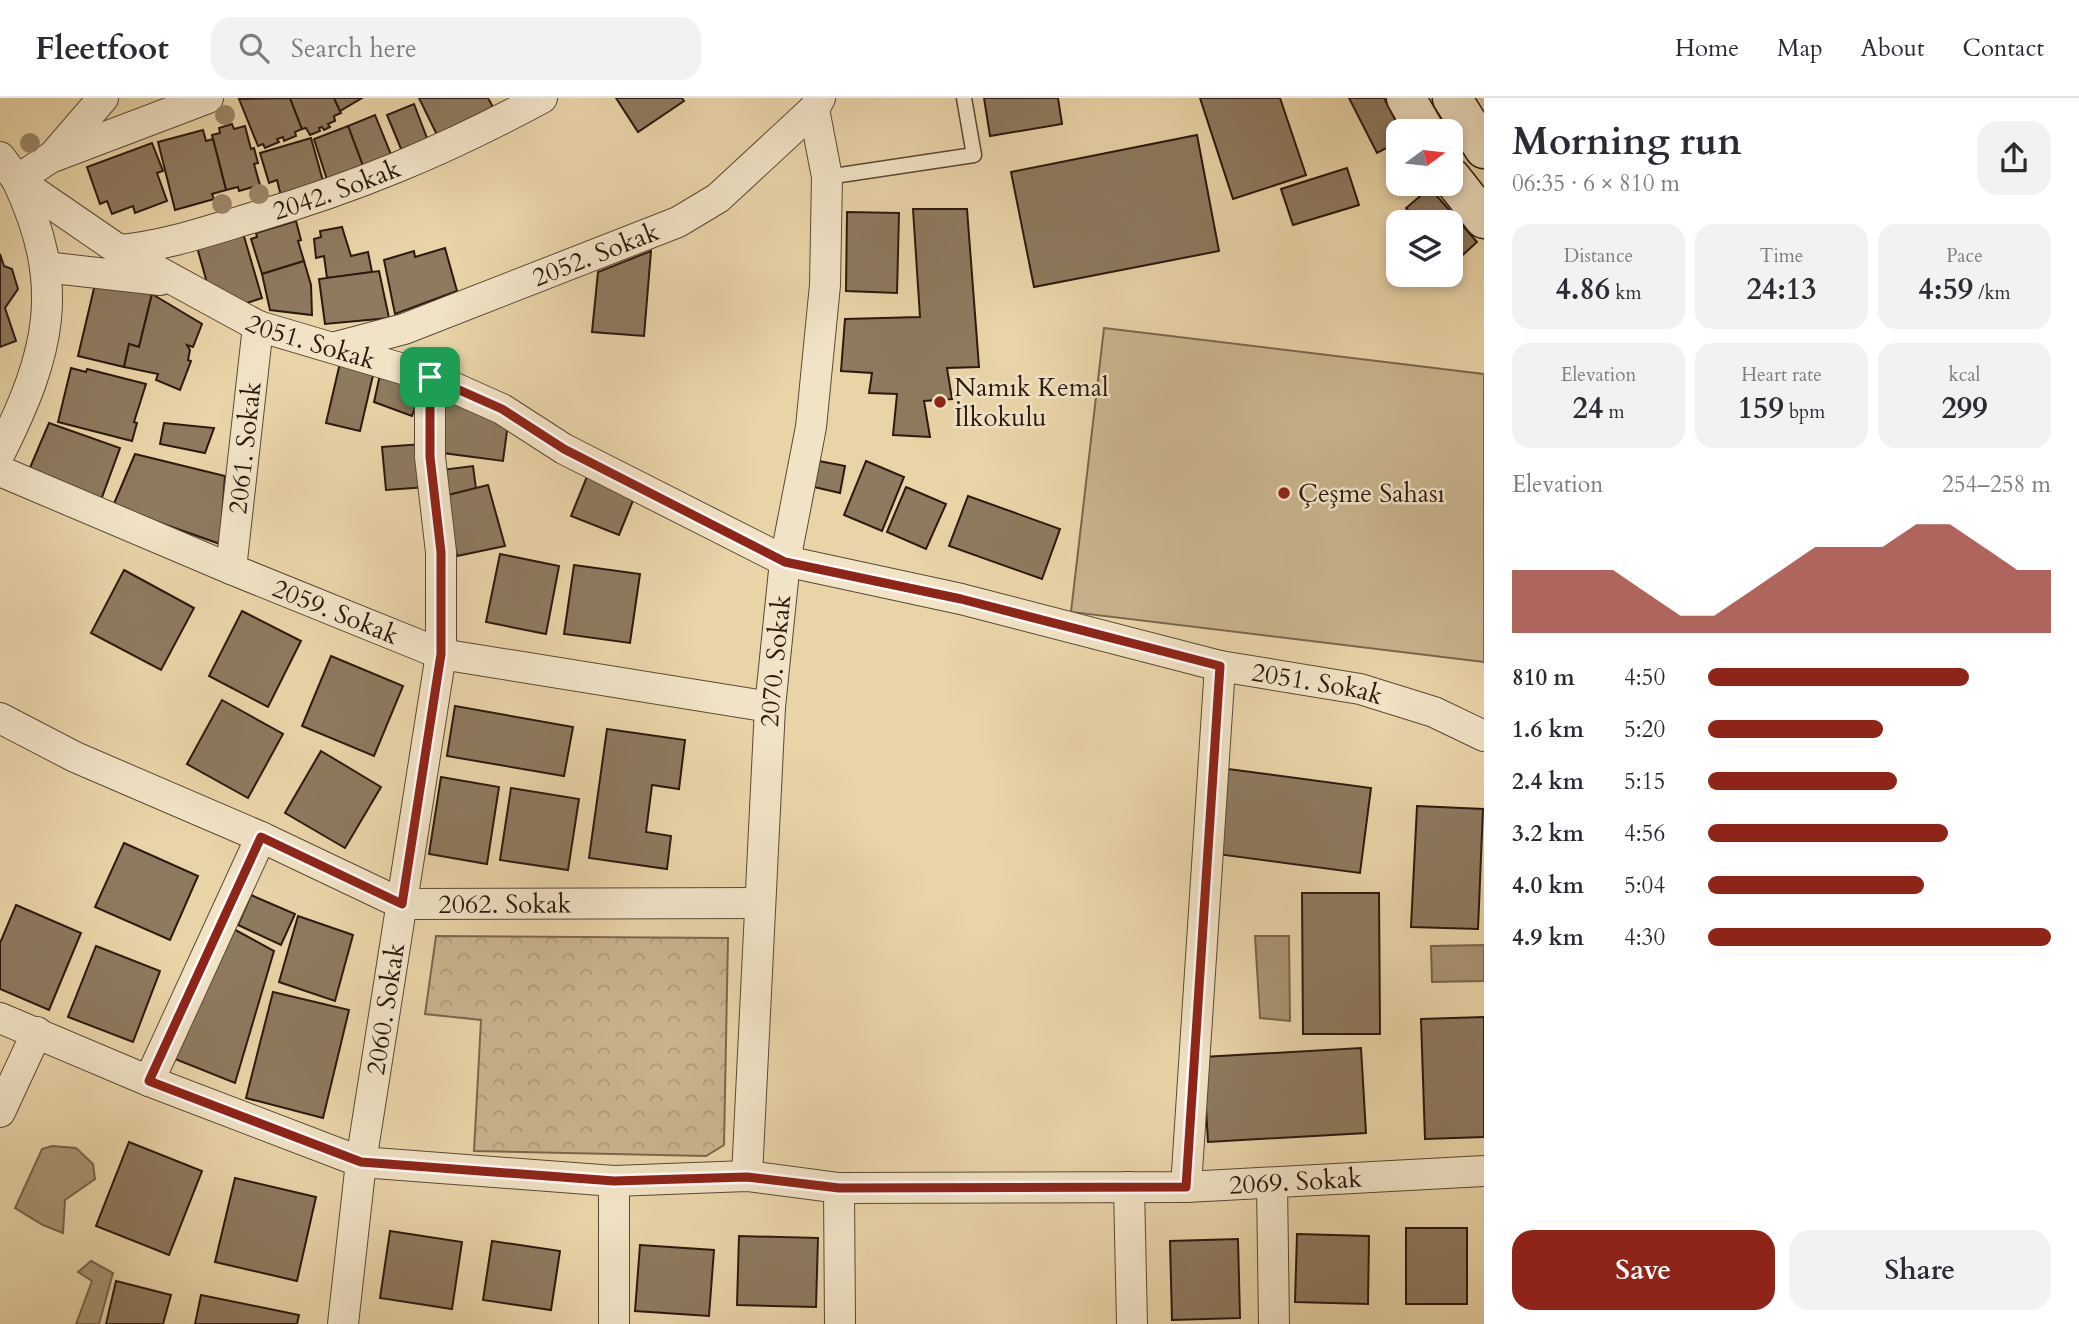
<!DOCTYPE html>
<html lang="en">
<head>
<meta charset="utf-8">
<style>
  body { margin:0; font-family:Cardo,serif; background:#f2f2f3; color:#2b2b33; height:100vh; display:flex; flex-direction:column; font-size:26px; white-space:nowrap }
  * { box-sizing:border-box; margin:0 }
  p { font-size:23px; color:#7c7c81 }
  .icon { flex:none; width:38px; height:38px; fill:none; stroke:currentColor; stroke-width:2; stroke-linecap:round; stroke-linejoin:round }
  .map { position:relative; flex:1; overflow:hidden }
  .sheet { display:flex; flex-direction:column; background:#fff; width:595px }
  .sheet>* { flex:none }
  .needle { width:46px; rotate:75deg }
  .fabs { position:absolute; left:1386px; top:21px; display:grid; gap:14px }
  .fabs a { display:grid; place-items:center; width:77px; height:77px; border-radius:14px; background:#fff; box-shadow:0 4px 10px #0003; font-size:35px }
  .pin { position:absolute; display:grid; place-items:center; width:60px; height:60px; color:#fff; margin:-30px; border-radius:14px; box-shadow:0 4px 10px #0006 }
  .round { display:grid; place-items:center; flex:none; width:74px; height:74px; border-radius:21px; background:#f2f2f3 }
  .head { display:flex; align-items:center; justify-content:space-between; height:119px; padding:0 28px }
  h1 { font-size:38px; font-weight:600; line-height:52px }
  .stats { display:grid; grid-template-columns:repeat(3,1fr); gap:10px; height:119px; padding:7px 28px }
  .stats div { display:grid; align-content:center; border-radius:18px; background:#f2f2f3; text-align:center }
  .stats b { font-size:30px; font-weight:600 }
  .stats small { font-size:19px; font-weight:400 }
  .stats p { font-size:19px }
  .chart { height:196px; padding:14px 28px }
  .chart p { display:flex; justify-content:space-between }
  .chart svg { width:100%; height:126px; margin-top:7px; fill:#8f2418; opacity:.7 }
  .action { display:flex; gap:14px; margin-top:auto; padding:14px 28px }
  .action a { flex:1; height:80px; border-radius:21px; background:#8f2418; color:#fff; font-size:28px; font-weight:600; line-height:80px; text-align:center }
  .action a+a { background:#f2f2f3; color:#2b2b33 }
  ul { padding:0 28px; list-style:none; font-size:23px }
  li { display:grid; grid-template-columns:112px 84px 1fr; align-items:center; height:52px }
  li i { height:18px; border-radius:9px; background:#8f2418 }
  header { display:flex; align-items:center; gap:42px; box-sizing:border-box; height:98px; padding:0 35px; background:#fff; border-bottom:2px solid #e1e1e2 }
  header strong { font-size:33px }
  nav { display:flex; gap:38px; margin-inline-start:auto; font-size:24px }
  .search { width:490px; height:63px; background:#f2f2f3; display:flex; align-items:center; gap:18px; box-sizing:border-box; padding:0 24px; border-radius:21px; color:#7c7c81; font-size:26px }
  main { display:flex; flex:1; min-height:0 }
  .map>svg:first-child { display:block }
</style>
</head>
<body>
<header>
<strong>Fleetfoot</strong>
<div class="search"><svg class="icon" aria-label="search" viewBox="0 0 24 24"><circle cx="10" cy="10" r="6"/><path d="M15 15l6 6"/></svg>Search here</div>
<nav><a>Home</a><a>Map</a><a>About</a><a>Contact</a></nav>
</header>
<main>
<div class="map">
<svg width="1484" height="1226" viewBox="0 0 1484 1226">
  <defs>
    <pattern id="forest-crowns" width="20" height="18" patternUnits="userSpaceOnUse" patternTransform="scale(1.75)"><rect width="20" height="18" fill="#c9b48e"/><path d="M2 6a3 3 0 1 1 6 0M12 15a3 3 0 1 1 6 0" fill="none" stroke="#ad9a79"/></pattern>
  </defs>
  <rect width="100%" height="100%" fill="#e9d4a8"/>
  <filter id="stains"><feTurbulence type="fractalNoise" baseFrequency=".00286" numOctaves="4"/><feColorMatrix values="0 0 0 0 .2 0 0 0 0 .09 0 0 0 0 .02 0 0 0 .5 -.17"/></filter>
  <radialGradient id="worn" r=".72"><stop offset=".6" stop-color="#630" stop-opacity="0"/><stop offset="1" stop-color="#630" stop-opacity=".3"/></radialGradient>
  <!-- forest -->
  <path fill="url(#forest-crowns)" stroke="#7a664e" stroke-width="2" d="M436,838L728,840L724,1047L706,1058L474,1053L481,922L425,916Z"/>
  <!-- garden -->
  <path fill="#c9b48e" stroke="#7a664e" stroke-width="2" d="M1104,230L1484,276V564L1071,514Z"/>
  <!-- water -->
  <g fill="#a99474" stroke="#77634c" stroke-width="2">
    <path d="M1255,838H1289L1290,923L1260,920Z"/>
    <path d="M1484,847V883L1432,884L1431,848Z"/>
    <path d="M52,1048L76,1050L93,1066L95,1081L65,1102L63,1135L43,1127L15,1110L42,1051Z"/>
    <path d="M91,1163L113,1175L99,1226H76L92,1183L78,1174Z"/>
  </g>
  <!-- building -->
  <g fill="#8e7a5f" stroke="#2c190f" stroke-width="2">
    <path d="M290,0L302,31L295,34L296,38L284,43L283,39L277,41L279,44L265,50L263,46L258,48L239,1Z"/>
    <path d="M290,0H334L341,15L334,18L335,23L328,26L330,29L324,32L322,29L319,30L320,33L310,37L306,30L302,31Z"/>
    <path d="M334,0H362L340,13Z"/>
    <path d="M419,0H488L493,9L437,37Z"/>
    <path d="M616,0H682L684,3L638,34Z"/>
    <path d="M984,0H1058L1062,26L990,38Z"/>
    <path d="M1200,0H1280L1306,77L1233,101Z"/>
    <path d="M1349,0H1384L1401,33H1398V44L1377,55Z"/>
    <path d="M414,6L430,48L404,58L387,17Z"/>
    <path d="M375,17L394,64L366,76L348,28Z"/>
    <path d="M232,26L234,31L245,28L251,51L254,50L258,65L254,66L260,87L239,93L238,89L226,92L212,37L220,35L219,30Z"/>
    <path d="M348,28L366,76L329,88L314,41Z"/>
    <path d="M203,32L206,43L213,41L226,92L212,96L214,101L175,112L158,44Z"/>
    <path d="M1197,37L1219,153L1034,189L1011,74Z"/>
    <path d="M311,40L325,90L282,102L277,82L269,85L260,55Z"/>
    <path d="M152,45L163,73L157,75L167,103L135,115L133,108L112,116L107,103L100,106L87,69Z"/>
    <path d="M1347,70L1359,107L1293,127L1281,91Z"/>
    <path d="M1430,90L1477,144L1454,165L1451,161V124H1418L1406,110Z"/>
    <path d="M913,111H967L979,269L947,270L952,301L924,303L930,339L893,337L897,296L869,295L872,275L841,273L845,221L920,219Z"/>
    <path d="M847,114L899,115L897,195L846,193Z"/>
    <path d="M296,123L301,142L298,143L304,163L262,176L251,141L257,139L256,135Z"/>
    <path d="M342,129L351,158L368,154L372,174L327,180L324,158L316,160L314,141L321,139L320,133Z"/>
    <path d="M243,135L262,200L244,206L209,192L197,149Z"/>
    <path d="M445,150L457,193L395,216L384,162L414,153L415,159Z"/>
    <path d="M651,153L644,238L592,234L598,174Z"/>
    <path d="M0,156L4,168L12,171L18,191L5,210L16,243L0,249Z"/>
    <path d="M304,163L311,187L312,217L270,212L262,176Z"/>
    <path d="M379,173L389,220L325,226L319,181Z"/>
    <path d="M96,182L152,196L139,249L129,246L124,269L78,258Z"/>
    <path d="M152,196L202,226L193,249L187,247L190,252L188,262L191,263L180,292L156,282L158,276L124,269L129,246L139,249Z"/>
    <path d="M340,265L374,273L360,333L326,325Z"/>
    <path d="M71,270L86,274L87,271L146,286L134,324L137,325L132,343L58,324Z"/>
    <path d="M381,272L423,286L412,318L374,304Z"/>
    <path d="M447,295L508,325L503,363L443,355L439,311Z"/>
    <path d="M49,325L120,350L101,402L29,372Z"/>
    <path d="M164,325L214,330L205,355L160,346Z"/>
    <path d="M423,346L427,389L386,392L382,349Z"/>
    <path d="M135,356L225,378L220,446L113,408Z"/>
    <path d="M819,363L845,368L840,395L814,389Z"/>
    <path d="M866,363L904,379L882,433L844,417Z"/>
    <path d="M473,368L476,391L444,398L441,372Z"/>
    <path d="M588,376L636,395L619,437L571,418Z"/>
    <path d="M488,387L505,448L457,458L444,398Z"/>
    <path d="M906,389L946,406L926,451L887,434Z"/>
    <path d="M968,398L1060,431L1042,481L949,448Z"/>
    <path d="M500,456L559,468L546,536L486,524Z"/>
    <path d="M574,467L640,476L630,545L564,536Z"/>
    <path d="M124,472L194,510L161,572L91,535Z"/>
    <path d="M242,513L301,543L268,609L209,578Z"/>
    <path d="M331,558L403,588L374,658L302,628Z"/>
    <path d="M222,602L283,636L248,700L187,666Z"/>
    <path d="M455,608L573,629L564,678L447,658Z"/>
    <path d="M607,631L685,642L679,691L652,687L646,734L671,738L667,771L589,760Z"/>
    <path d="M321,653L381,689L345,750L285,715Z"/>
    <path d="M1228,671L1371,690L1360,775L1217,756Z"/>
    <path d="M441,679L499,689L487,766L429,756Z"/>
    <path d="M511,690L579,701L568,772L500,762Z"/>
    <path d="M1417,708L1483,711L1478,831L1411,829Z"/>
    <path d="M124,745L198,778L170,842L95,809Z"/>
    <path d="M1302,795H1379L1380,936H1303Z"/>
    <path d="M251,797L295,816L281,847L238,827Z"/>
    <path d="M16,807L81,835L49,912L0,891V845Z"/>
    <path d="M298,818L353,837L335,903L279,884Z"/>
    <path d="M228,828L274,853L235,985L175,961Z"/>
    <path d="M96,848L160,873L133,944L68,919Z"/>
    <path d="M273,894L349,912L323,1020L246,1000Z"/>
    <path d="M1484,919V1039L1425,1041L1421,921Z"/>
    <path d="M1361,950L1366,1035L1208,1044L1203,959Z"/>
    <path d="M129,1044L202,1073L169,1157L96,1128Z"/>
    <path d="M235,1080L316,1099L297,1183L215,1164Z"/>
    <rect x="1406" y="1130" width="61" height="76"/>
    <path d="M390,1133L462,1144L452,1211L380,1200Z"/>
    <path d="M1297,1136L1369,1138L1368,1206L1295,1204Z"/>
    <path d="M739,1138L818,1140L816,1209L737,1207Z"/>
    <path d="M1238,1141L1240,1220L1172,1222L1170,1143Z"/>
    <path d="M492,1143L560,1153L551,1212L483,1202Z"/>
    <path d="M640,1147L714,1152L709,1218L635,1213Z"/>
    <path d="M116,1183L171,1197L163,1226H106Z"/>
    <path d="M201,1197L299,1217L297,1226H195Z"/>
  </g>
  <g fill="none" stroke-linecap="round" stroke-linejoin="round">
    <!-- lane casing -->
    <g stroke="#5b4835" stroke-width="17">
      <path id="lane" d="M827,79L974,57L964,0"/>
    </g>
    <!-- street casing -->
    <g stroke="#5b4835" stroke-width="32">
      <g id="street">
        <path d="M53,58L103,0"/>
        <path id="s1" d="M0,59L17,82L119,152L258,228L430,279L502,311L564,351L785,463L961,501L1220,568L1360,591L1434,614L1484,638"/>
        <path id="s2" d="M119,152C163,148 205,134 248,121C355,90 444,53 542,0"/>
        <path d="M45,169L160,182"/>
        <path id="s3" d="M336,249L404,231L678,124L718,100L814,11L820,0"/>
        <path d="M0,355C50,255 67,188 17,82L50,60L208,0"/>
        <path id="s4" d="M0,373L231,471L441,556L770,609"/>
        <path id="s5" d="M231,471L258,228"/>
        <path id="s6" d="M0,620L75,659L261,739L402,806L759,805"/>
        <path id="s7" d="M0,920L149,983L361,1064L614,1083L747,1078L839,1090L1186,1089L1484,1073"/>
        <path d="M149,983L261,739"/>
        <path d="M0,1014L37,934"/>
        <path id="s8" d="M747,1078L770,609L785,463L811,329L825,187L827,79L814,11"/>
        <path d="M614,1083V1226"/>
        <path d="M1272,1086L1274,1226"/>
        <path d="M1129,1089L1132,1226"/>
        <path d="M1186,1089L1220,568"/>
        <path d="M839,1090L840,1226"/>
        <path id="s9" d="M343,1226L361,1064L441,556V454L430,359V279"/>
      </g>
    </g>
    <!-- secondary casing -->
    <g stroke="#2c190f" stroke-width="41">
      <g id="secondary">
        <path d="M1406,0L1425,33"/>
        <path d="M1452,0L1484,51"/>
        <path d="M1451,79L1484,121"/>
      </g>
    </g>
    <!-- lane -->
    <use href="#lane" stroke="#f1e3c6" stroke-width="14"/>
    <!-- street -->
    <use href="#street" stroke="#f1e3c6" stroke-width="30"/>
    <!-- secondary -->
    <use href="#secondary" stroke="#f1e3c6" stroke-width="38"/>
  </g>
  <!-- trees -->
  <g fill="#9b8769">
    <circle cx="225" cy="17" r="10"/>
    <circle cx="30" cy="45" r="10"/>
    <circle cx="259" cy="96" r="10"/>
    <circle cx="222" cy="106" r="10"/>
  </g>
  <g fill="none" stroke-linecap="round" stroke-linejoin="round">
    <!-- route casing -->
    <g stroke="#fff" stroke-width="14">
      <path id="route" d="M430,279L502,311L564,351L785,464L961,501L1220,568L1186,1089L839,1090L747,1079L614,1083L361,1064L149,983L261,739L402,806L441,556V454L430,359Z"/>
    </g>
    <!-- route -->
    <use href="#route" stroke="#8f2418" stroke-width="9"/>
  </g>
  <!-- markers -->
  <g fill="#8f2418" stroke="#f1e3c6" stroke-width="2.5">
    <circle cx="940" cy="304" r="7"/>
    <circle cx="1284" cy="395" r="7"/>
  </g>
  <g text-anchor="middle" stroke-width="5" stroke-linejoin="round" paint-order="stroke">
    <!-- street labels -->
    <g font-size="26" fill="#2c190f" stroke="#f1e3c6">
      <text dy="9" stroke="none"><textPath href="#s2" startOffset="226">2042. Sokak</textPath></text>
      <text dy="9" stroke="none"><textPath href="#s3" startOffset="276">2052. Sokak</textPath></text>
      <text dy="9" stroke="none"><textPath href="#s1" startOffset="366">2051. Sokak</textPath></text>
      <text dy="9" stroke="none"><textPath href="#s5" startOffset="122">2061. Sokak</textPath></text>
      <text dy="9" stroke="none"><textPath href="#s4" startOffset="364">2059. Sokak</textPath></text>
      <text dy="9" stroke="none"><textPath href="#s8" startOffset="516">2070. Sokak</textPath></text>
      <text dy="9" stroke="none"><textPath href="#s1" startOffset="1437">2051. Sokak</textPath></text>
      <text dy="9" stroke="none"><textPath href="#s6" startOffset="546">2062. Sokak</textPath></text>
      <text dy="9" stroke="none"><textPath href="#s9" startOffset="318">2060. Sokak</textPath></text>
      <text dy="9" stroke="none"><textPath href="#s7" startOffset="1325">2069. Sokak</textPath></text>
    </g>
    <!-- poi labels -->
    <g font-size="26" fill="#2c190f" stroke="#f1e3c6" text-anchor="start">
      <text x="954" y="298">Namık Kemal<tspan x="954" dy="30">İlkokulu</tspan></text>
      <text x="1298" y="404">Çeşme Sahası</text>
    </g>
  </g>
  <rect width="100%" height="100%" filter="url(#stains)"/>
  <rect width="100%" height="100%" fill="url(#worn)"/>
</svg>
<div class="fabs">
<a><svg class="needle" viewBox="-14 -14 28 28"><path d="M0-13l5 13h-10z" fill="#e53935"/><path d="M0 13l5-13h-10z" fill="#7c7c81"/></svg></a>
<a><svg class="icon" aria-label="layers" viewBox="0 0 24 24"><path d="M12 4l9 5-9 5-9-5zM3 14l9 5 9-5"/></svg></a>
</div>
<div class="pin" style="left:430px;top:279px;background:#1e9e55"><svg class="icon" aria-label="arrive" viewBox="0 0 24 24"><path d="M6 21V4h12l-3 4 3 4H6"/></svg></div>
</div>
<section class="sheet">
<div class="head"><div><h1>Morning run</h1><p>06:35 · 6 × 810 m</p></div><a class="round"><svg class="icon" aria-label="share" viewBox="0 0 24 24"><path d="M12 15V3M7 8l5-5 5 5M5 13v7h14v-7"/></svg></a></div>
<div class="stats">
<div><p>Distance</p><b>4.86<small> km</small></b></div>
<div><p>Time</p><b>24:13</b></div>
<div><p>Pace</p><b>4:59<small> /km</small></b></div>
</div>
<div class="stats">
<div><p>Elevation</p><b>24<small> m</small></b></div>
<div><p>Heart rate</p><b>159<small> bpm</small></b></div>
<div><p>kcal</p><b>299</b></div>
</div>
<div class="chart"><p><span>Elevation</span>254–258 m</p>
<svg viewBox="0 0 160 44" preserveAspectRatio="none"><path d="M0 44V22L10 22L20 22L30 22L40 30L50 38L60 38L70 30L80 22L90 14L100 14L110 14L120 6L130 6L140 14L150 22L160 22V44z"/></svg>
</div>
<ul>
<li><b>810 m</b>4:50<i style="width:76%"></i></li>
<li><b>1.6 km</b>5:20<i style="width:51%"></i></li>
<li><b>2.4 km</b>5:15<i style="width:55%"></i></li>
<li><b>3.2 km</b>4:56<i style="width:70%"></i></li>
<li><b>4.0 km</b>5:04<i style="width:63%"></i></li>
<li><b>4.9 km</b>4:30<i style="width:100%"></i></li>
</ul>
<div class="action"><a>Save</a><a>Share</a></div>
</section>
</main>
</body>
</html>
